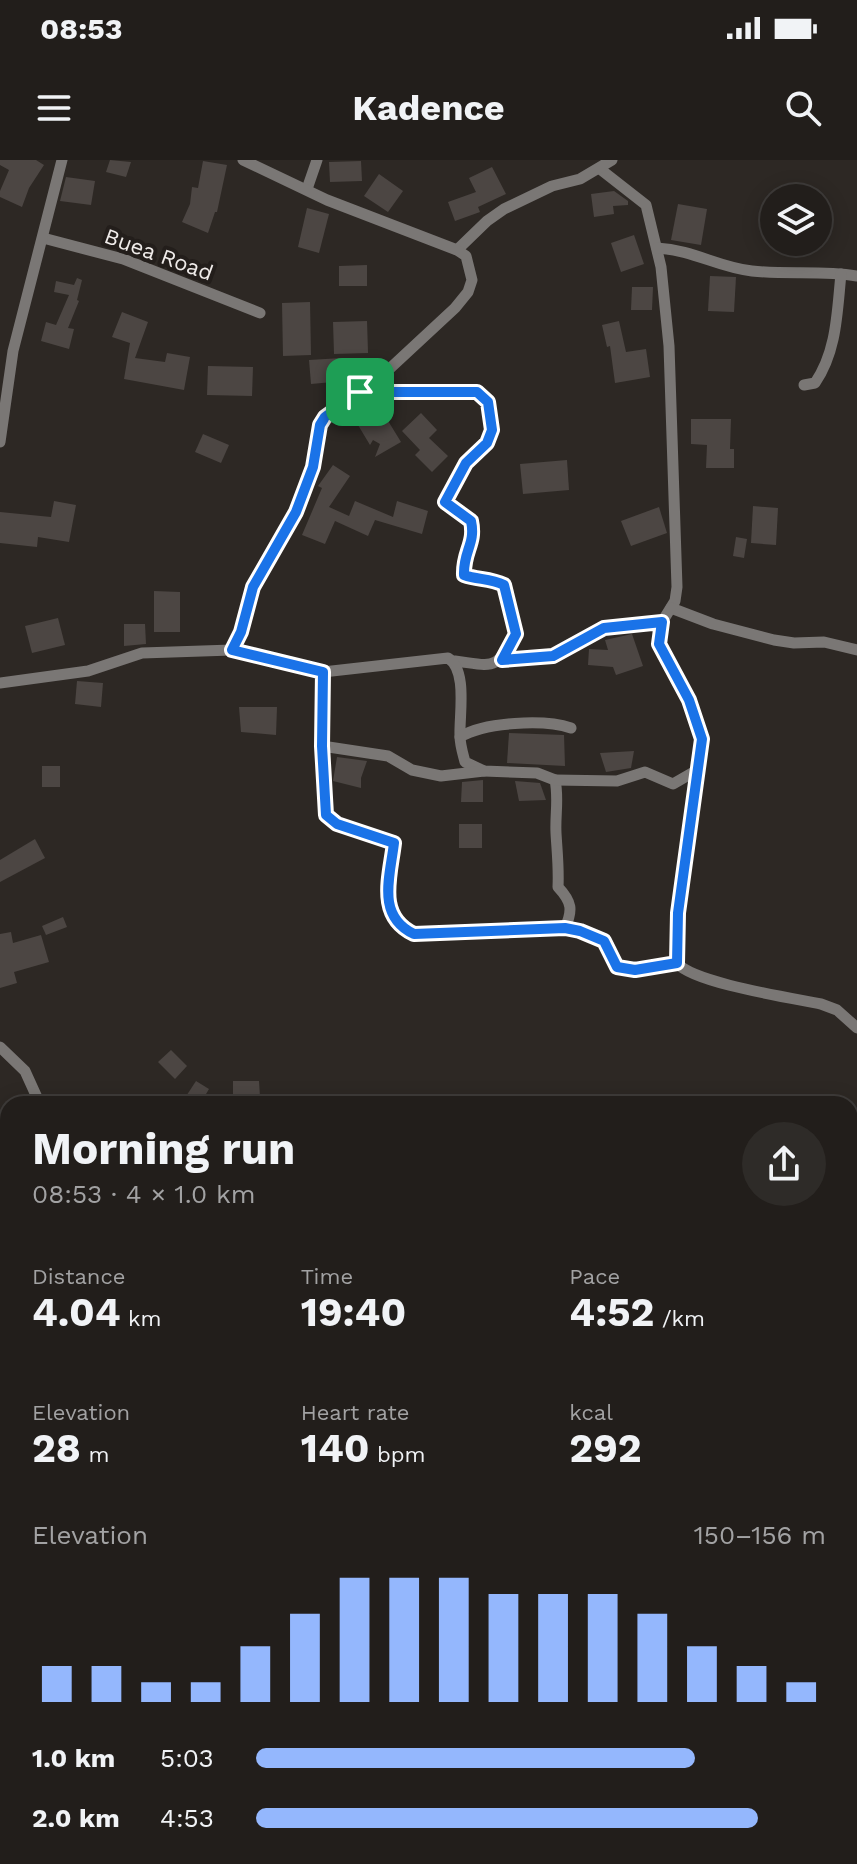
<!DOCTYPE html>
<html lang="en">
<head>
<meta charset="utf-8">
<style>
  body { margin:0; font-family:"Work Sans",sans-serif; background:#2e2b28; color:#f1f3f6; height:100vh; display:flex; flex-direction:column; font-size:30px; white-space:nowrap }
  * { box-sizing:border-box; margin:0 }
  p { font-size:26px; color:#a2a2a3 }
  .icon { flex:none; width:44px; height:44px; fill:none; stroke:currentColor; stroke-width:2; stroke-linecap:round; stroke-linejoin:round }
  .map { position:relative; flex:1; overflow:hidden }
  .side { position:absolute; left:0px; top:936px; width:858px; height:768px; display:flex; flex-direction:column; background:#221e1b; border-radius:24px 24px 0 0; box-shadow:0 4px 20px #0003,0 0 0 2px #3f3c3a }
  .side>* { flex:none }
  .buttons { position:absolute; left:760px; top:24px; display:grid; gap:16px }
  .buttons a { display:grid; place-items:center; width:72px; height:72px; border-radius:50%; background:#221e1b; box-shadow:0 4px 20px #0003,0 0 0 2px #3f3c3a; font-size:40px }
  .pin { position:absolute; display:grid; place-items:center; width:68px; height:68px; color:#fff; margin:-34px; border-radius:16px; box-shadow:0 4px 12px #0006 }
  .round { display:grid; place-items:center; flex:none; width:84px; height:84px; border-radius:42px; background:#2e2b28 }
  .overview { display:flex; align-items:center; justify-content:space-between; height:136px; padding:0 32px }
  h1 { font-size:44px; font-weight:700; line-height:60px }
  .stats { display:grid; grid-template-columns:repeat(3,1fr); gap:12px; height:136px; padding:8px 32px }
  .stats div { display:grid; align-content:center }
  .stats b { font-size:40px; font-weight:700 }
  .stats small { font-size:22px; font-weight:400 }
  .stats p { font-size:22px }
  .chart { height:224px; padding:16px 32px }
  .chart p { display:flex; justify-content:space-between }
  .chart svg { width:100%; height:144px; margin-top:8px; stroke:#94b7fd; stroke-width:6 }
  ul { padding:0 32px; list-style:none; font-size:26px }
  li { display:grid; grid-template-columns:128px 96px 1fr; align-items:center; height:60px }
  li i { height:20px; border-radius:10px; background:#94b7fd }
  .status { display:flex; justify-content:space-between; align-items:center; height:56px; padding:0 40px; background:#221e1b; direction:ltr }
  .status svg { height:22px; fill:currentColor }
  header { display:flex; justify-content:space-between; align-items:center; height:104px; padding:0 32px; background:#221e1b; font-size:36px; font-weight:700 }
  .map>svg:first-child { display:block }
</style>
</head>
<body>
<div class="status"><b>08:53</b><svg viewBox="0 0 49 12"><path d="M0 12V9h3v3zM5 12V6h3v6zM10 12V3h3v9zM15 12V0h3v12zM26 1h20v11H26zM47 4h2v5h-2z"/></svg></div>
<header><svg class="icon" aria-label="menu" viewBox="0 0 24 24"><path d="M4 6h16M4 12h16M4 18h16"/></svg>Kadence<svg class="icon" aria-label="search" viewBox="0 0 24 24"><circle cx="10" cy="10" r="6"/><path d="M15 15l6 6"/></svg></header>
<div class="map">
<svg width="857" height="1704" viewBox="0 0 857 1704">
  <rect width="100%" height="100%" fill="#2d2824"/>
  <!-- building -->
  <g fill="#4c4643">
    <path d="M0,0H36L44,5L29,28L22,47L0,37V31L9,10L0,5Z"/>
    <path d="M110,0L131,2L126,17L106,12Z"/>
    <path d="M203,1L227,5L217,52H215L208,73L182,62L190,44L192,27L198,28Z"/>
    <path d="M361,1L362,21L330,22L329,2Z"/>
    <path d="M492,7L506,34L478,47L480,52L455,61L448,42L476,32L469,18Z"/>
    <path d="M379,14L403,31L388,52L364,36Z"/>
    <path d="M66,17L95,21L91,45L60,41Z"/>
    <path d="M614,31L628,41V45L613,46L614,54L594,57L591,34Z"/>
    <path d="M678,44L707,49L701,85L671,80Z"/>
    <path d="M307,48L329,54L319,93L298,87Z"/>
    <path d="M634,75L644,104L621,112L611,83Z"/>
    <path d="M367,105V126H339V106Z"/>
    <path d="M710,116L736,117L734,152L708,151Z"/>
    <path d="M77,118L82,120L77,140L79,141L68,168L74,169L69,189L41,181L46,162L56,165L69,135L54,132L56,121L74,125Z"/>
    <path d="M632,127H653L652,150H631Z"/>
    <path d="M310,142L311,195L283,196L282,143Z"/>
    <path d="M122,152L148,162L135,198L165,202L167,193L190,197L184,230L124,219L130,183L112,177Z"/>
    <path d="M367,161L368,193L334,194L333,162Z"/>
    <path d="M619,161L626,192L646,189L650,217L615,223L610,186L607,187L602,165Z"/>
    <path d="M342,198L344,221L311,224L309,200Z"/>
    <path d="M208,206L253,207L252,236L207,235Z"/>
    <path d="M382,251L401,282L375,297L380,284L373,280L370,285L358,265Z"/>
    <path d="M421,253L437,270L429,278L448,296L432,312L415,295L420,290L402,271Z"/>
    <path d="M691,259H731L730,289H734V308H706L707,285L691,284Z"/>
    <path d="M203,274L229,285L221,303L195,292Z"/>
    <path d="M567,300L569,330L523,334L520,304Z"/>
    <path d="M333,305L350,316L329,347L349,356L355,341L393,357L397,341L428,351L422,374L375,360L368,376L335,361L325,384L302,375L322,328L318,326Z"/>
    <path d="M54,341L76,345L69,382L38,377L37,387L0,383V352L51,357Z"/>
    <path d="M753,346L778,348L776,385L751,383Z"/>
    <path d="M659,347L667,373L631,386L621,361Z"/>
    <path d="M736,377L747,379L744,398L733,396Z"/>
    <path d="M154,431L180,432V472H154Z"/>
    <path d="M58,458L65,485L32,493L25,466Z"/>
    <path d="M124,464H145L146,484L124,486Z"/>
    <path d="M632,474L643,506L616,515L613,507L588,505L589,489L608,490L605,480Z"/>
    <path d="M77,521L103,523L101,547L75,544Z"/>
    <path d="M239,547H277L276,575L241,572Z"/>
    <path d="M509,573L564,575L565,606L507,603Z"/>
    <path d="M634,591L631,608L606,612L600,593Z"/>
    <path d="M337,597L367,601L361,618V628L333,621Z"/>
    <rect x="42" y="606" width="18" height="21"/>
    <path d="M483,620V642H461L462,622Z"/>
    <path d="M515,621L540,623L546,640L519,641Z"/>
    <rect x="459" y="664" width="23" height="24"/>
    <path d="M35,679L45,698L0,722V700Z"/>
    <path d="M63,757L67,767L46,775L42,766Z"/>
    <path d="M11,772L13,783L41,775L49,802L14,812L17,823L0,828V774Z"/>
    <path d="M171,890L187,906L175,919L158,902Z"/>
    <path d="M196,921L209,929L200,944H181Z"/>
    <path d="M233,921H259L260,937L233,938Z"/>
  </g>
  <g fill="none" stroke-linecap="round" stroke-linejoin="round">
    <!-- service -->
    <path stroke="#7a7775" stroke-width="5" d="M0,1031L8,1020"/>
    <!-- minor -->
    <g stroke="#7a7775" stroke-width="11">
      <path d="M600,9L646,45L661,107L669,186L677,427L675,441L662,462L659,484L689,540L702,579L678,753L677,803C693,823 792,838 821,844L837,850L857,868"/>
      <path d="M307,29L317,0"/>
      <path d="M43,78L123,99L260,153"/>
      <path d="M657,88C694,90 717,107 752,111C787,115 822,110 857,116"/>
      <path d="M457,90L487,61L504,49L552,26L580,19L612,0"/>
      <path d="M804,225L815,223C837,191 837,152 841,114"/>
      <path d="M360,232H477L488,242L492,270L487,283L466,303L445,342L471,361C476,384 463,391 464,415C478,420 490,418 504,425L516,474C495,511 495,506 455,501"/>
      <path d="M0,282L13,191L62,0"/>
      <path d="M671,448L713,464L774,480L794,483L824,482L857,490"/>
      <path d="M232,490L241,472L253,427L296,352L313,307L320,265L325,257L385,213L455,148L468,132L472,120L466,96L457,90L327,40L243,0"/>
      <path d="M502,500L553,496L604,468L662,462"/>
      <path d="M323,512L322,586L326,655L337,664L394,683C390,717 376,756 414,774L565,768"/>
      <path d="M0,523L88,511L142,493L232,490L323,512L448,498C468,510 459,556 460,576C460,585 463,594 465,602L484,611L537,613L555,620C559,638 555,655 556,673C557,691 559,708 558,727C572,742 573,750 565,768L580,771L604,781L617,807L635,810L677,803"/>
      <path d="M460,577C485,562 544,559 571,568"/>
      <path d="M322,586L388,596L412,610L441,616L484,611"/>
      <path d="M555,620L617,621L645,612L673,624L699,609"/>
      <path d="M0,887L25,911L40,944"/>
      <path d="M850,1252L857,1248"/>
      <path d="M850,1407L857,1405"/>
      <path d="M0,1418L8,1423"/>
      <path d="M123,1696L128,1704"/>
      <path d="M34,1704L37,1696"/>
      <path d="M258,1704L262,1696"/>
      <path d="M664,1704L666,1696"/>
    </g>
  </g>
  <g fill="none" stroke-linecap="round" stroke-linejoin="round">
    <!-- route casing -->
    <g stroke="#fff" stroke-width="16">
      <path id="route" d="M360,232H477L488,242L492,270L487,283L466,303L445,342L471,361C476,384 463,391 464,415C478,420 490,418 504,425L516,474L502,500L553,496L604,468L662,462L659,484L689,540L702,579L678,753L677,803L635,810L617,807L604,781L580,771L565,768L414,774C376,756 390,717 394,683L337,664L326,655L322,586L323,512L232,490L241,472L253,427L296,352L313,307L320,265L325,257Z"/>
    </g>
    <!-- route -->
    <use href="#route" stroke="#1a73e8" stroke-width="10"/>
  </g>
  <g text-anchor="middle" stroke-width="8" stroke-linejoin="round" paint-order="stroke">
    <!-- street labels -->
    <g font-size="22" fill="#f0ecea" stroke="#231e1b">
      <text transform="translate(159 94) rotate(20)" y="8">Buea Road</text>
    </g>
  </g>
</svg>
<div class="buttons">
<a><svg class="icon" aria-label="layers" viewBox="0 0 24 24"><path d="M12 4l9 5-9 5-9-5zM3 14l9 5 9-5"/></svg></a>
</div>
<div class="pin" style="left:360px;top:232px;background:#1e9e55"><svg class="icon" aria-label="arrive" viewBox="0 0 24 24"><path d="M6 21V4h12l-3 4 3 4H6"/></svg></div>
<section class="side">
<div class="overview"><div><h1>Morning run</h1><p>08:53 · 4 × 1.0 km</p></div><a class="round"><svg class="icon" aria-label="share" viewBox="0 0 24 24"><path d="M12 15V3M7 8l5-5 5 5M5 13v7h14v-7"/></svg></a></div>
<div class="stats">
<div><p>Distance</p><b>4.04<small> km</small></b></div>
<div><p>Time</p><b>19:40</b></div>
<div><p>Pace</p><b>4:52<small> /km</small></b></div>
</div>
<div class="stats">
<div><p>Elevation</p><b>28<small> m</small></b></div>
<div><p>Heart rate</p><b>140<small> bpm</small></b></div>
<div><p>kcal</p><b>292</b></div>
</div>
<div class="chart"><p><span>Elevation</span>150–156 m</p>
<svg viewBox="0 0 160 44" preserveAspectRatio="none"><path d="M5 44V33M15 44V33M25 44V38M35 44V38M45 44V27M55 44V17M65 44V6M75 44V6M85 44V6M95 44V11M105 44V11M115 44V11M125 44V17M135 44V27M145 44V33M155 44V38"/></svg>
</div>
<ul>
<li><b>1.0 km</b>5:03<i style="width:77%"></i></li>
<li><b>2.0 km</b>4:53<i style="width:88%"></i></li>
</ul>
</section>
</div>
</body>
</html>
